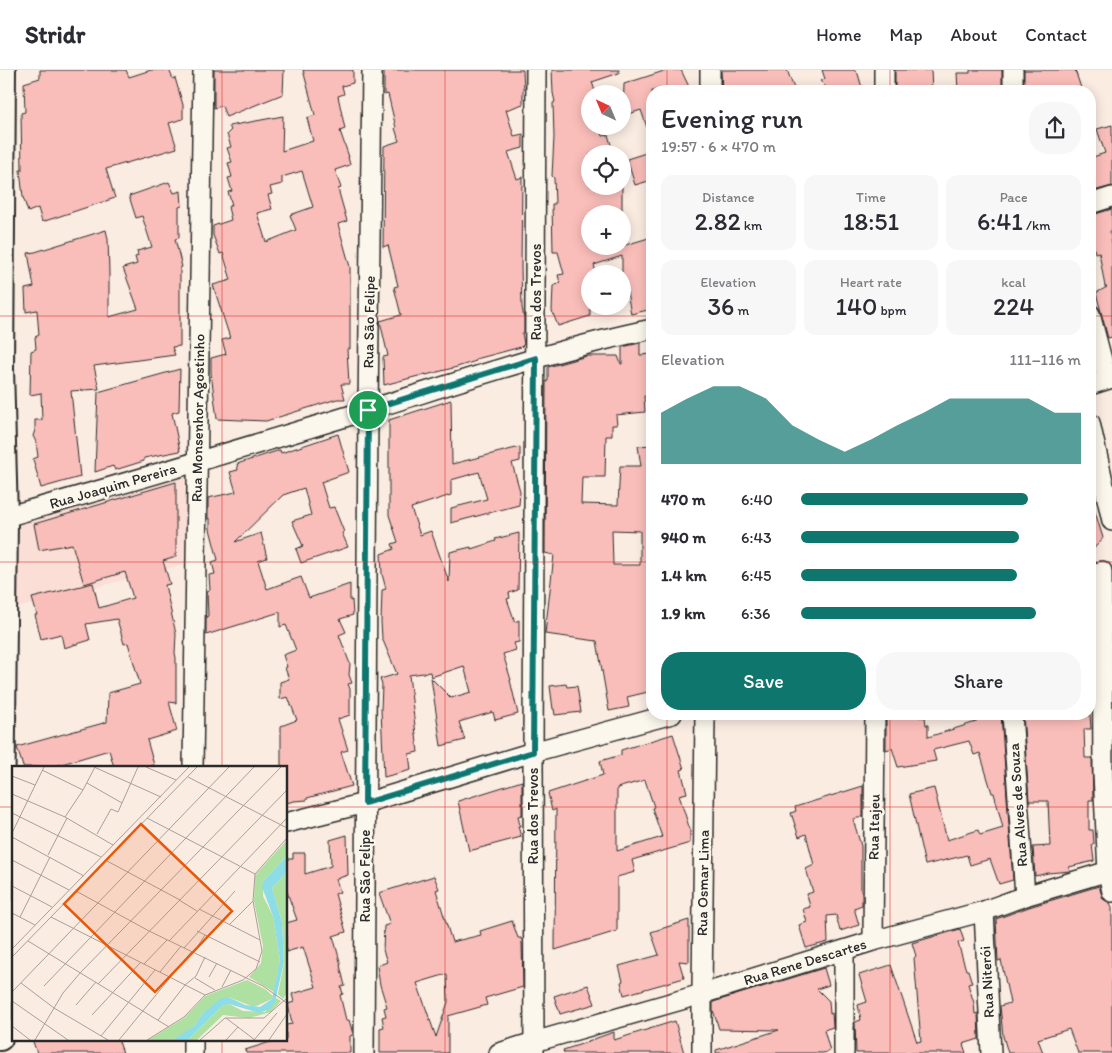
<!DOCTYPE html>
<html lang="en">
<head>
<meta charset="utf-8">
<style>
  body { margin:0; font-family:Itim,sans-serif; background:#f7f7f7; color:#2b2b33; height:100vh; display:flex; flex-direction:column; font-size:19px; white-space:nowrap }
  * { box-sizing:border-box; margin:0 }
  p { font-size:16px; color:#7c7c81 }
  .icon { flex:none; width:28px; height:28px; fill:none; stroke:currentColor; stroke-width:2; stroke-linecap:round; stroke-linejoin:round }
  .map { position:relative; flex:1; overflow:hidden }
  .panel { position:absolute; left:646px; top:15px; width:450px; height:635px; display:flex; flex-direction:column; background:#fff; border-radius:20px; box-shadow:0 2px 12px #0003 }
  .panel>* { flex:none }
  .needle { width:32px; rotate:316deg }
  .controls { position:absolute; left:581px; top:15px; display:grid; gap:10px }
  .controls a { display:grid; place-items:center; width:50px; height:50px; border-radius:50%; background:#fff; box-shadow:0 2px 12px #0003; font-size:25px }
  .pin { position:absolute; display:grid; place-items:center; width:42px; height:42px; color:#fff; margin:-21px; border:2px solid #fff; border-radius:50%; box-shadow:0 1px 5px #0007 }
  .round { display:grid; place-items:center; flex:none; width:52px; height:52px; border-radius:20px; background:#f7f7f7 }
  .summary { display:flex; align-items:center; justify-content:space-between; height:85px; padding:0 15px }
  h1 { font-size:28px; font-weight:600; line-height:38px }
  .stats { display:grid; grid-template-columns:repeat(3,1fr); gap:8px; height:85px; padding:5px 15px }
  .stats div { display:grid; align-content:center; border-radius:12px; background:#f7f7f7; text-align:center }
  .stats b { font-size:25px; font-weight:600 }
  .stats small { font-size:14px; font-weight:400 }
  .stats p { font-size:14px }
  .chart { height:140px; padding:10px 15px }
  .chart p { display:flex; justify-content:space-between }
  .chart svg { width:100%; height:90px; margin-top:5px; fill:#0f766e; opacity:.7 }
  .primary-button { display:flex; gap:10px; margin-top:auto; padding:10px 15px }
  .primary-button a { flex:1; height:58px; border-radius:20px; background:#0f766e; color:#fff; font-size:20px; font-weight:600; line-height:58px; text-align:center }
  .primary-button a+a { background:#f7f7f7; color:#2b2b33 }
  ul { padding:0 15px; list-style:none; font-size:16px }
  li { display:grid; grid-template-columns:80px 60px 1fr; align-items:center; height:38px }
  li i { height:12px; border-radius:6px; background:#0f766e }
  header { display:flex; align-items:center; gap:30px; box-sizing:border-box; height:70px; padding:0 25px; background:#fff; border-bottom:1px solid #e1e1e2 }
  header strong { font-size:24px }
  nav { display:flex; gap:28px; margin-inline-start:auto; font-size:18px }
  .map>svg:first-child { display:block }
</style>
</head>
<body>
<header>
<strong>Stridr</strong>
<nav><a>Home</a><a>Map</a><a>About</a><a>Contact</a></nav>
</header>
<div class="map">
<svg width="1112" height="983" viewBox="0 0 1112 983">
  <rect width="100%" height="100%" fill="#fbece2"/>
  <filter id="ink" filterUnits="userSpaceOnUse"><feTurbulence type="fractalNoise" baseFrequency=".02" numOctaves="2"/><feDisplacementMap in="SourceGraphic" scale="10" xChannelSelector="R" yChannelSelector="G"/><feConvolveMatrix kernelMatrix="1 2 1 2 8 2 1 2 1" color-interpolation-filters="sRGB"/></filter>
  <g filter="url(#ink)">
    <!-- built -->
    <path fill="#fbded6" d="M190,402L189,493L17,538V452Z"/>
    <!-- building -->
    <g fill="#fabeba" stroke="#2b2b2b" fill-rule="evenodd">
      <path d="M40,0H126L129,7L151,0H169L173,9L175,8L183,35V49L169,53L177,78L106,99L115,128L42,152L38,138L28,142L23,127L20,100H22L21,43L25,42L24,13L40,8Z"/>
      <path d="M214,0H284L283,24L226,47L222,36L214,38Z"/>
      <path d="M303,0H353V13L342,16L344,24L338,26L345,59L340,61L349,87H348L350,95L335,100L341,118L338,119L347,151L338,154L350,197V279H347L349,314H341L345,329H337L266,351L217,349L211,303V288L226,284L222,270L230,268L213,215L231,210L223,183L220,184L213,165V156L231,150L228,137L232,135L228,122L232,121L228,108L232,107L228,93L232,92L227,78L231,77L227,64L231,60L229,56L283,46L282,81L313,71L307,48L315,45ZM302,101L313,137L290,145L296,160L266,172L257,143L272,139L268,125L272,124L270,117L282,114V107Z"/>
      <path d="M384,0H523L524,19L523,20V34L506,40L514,66L523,64V78L508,82L517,109L522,107L521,197L522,237L524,249V263H522L524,274L521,277L476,289V291L457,297L426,305V304L384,315L383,287L388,286L380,251L401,245L394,217L398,216L388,175L383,177L384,76L399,71L395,58H396L388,24L384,25Z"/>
      <path d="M552,0H619V3L592,12L596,24H590V56H600L603,66L608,65L614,84H590V116H622V144H590V176H622L652,167V239L631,244L626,217L622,218V186L594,195L596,203L590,204V246L558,256L552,241L553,216L560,213L558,205L564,204L558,182H553L552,134H555L554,108L552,106L554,67L553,33L555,32L553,23Z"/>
      <path d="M667,0H681L691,21H652V66H650L641,40L623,46L624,14Z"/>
      <path d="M721,0H787L795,21H722Z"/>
      <path d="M822,0H854L858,4L863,21H830L820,11L825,9Z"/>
      <path d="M895,0H931L932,21H895Z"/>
      <path d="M970,0H1002V21H958L957,3H970Z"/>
      <path d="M1024,0H1075L1082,21H1024Z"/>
      <path d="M1112,55V116L1090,122V88L1105,83L1097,59Z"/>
      <path d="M652,81V110L635,115L627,89Z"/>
      <path d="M169,112L174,123L181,121L182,136L179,137V168L175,169L182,197L180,198V276L172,277L175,285L94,296L99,319L71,321L80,407L41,418L33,389L38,387L36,372L33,366L35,360V350H42L41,323L30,325L31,281L36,279L35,267L39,265L37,240L26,242L25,219L34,217L28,183L35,182L106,160L108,169L109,203V247L138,239L123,198L137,194L135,187L138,186L137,181L152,177L142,146L136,148L129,126Z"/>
      <path d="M1112,139V161H1110L1112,175V267L1108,268L1096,223L1107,217H1105L1099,182L1095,183L1094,178L1090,179V153L1094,152L1092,145Z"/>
      <path d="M640,273V285L652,284V317H650L651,326H644L645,342L616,345L617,355H612V366H606L605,407H582L581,434L618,435L620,396H641L638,376L652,375V621L627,627L629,637L609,641L597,571L545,564L554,485L545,483L546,311H548V297L587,286H618L621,294H622V277ZM612,460L640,461V495H613Z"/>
      <path d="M180,299L179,341L172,343L180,381L144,388V391L115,400L113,396L95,402L98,322Z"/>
      <path d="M451,330L452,394L520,377V391L512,393L520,421L519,435L451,453V438L487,429L479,402L451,410V425L411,438L420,465L431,461L449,512L450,482L471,477V479L496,471L495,469L519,463L518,520L509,523L510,528L507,529L515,552L519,550V572L514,573L516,580L503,584L511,610H510L518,644L495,650L493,642L459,652L465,670L441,676L431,608L451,628L471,622L464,596L431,607L430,602L409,605L418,682L409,684L411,700L384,707L381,640L382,615L380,609L397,604L382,568L381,552L382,520L386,519L382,504L381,484L394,479L392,474L398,472L389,445V350Z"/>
      <path d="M338,364L349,402L321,412L329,438L334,437L344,462L342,463L348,477L301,493L296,479L303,476L292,451L311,445L304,418L283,425L235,472L261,463L267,488L258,491L267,519L301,507L309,528L350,514V531L352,530L353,545L340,549L346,562L339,565L350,594L349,605L352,613L348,614L350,619V645L338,649L348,680L341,682L352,716L307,728V730L294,731L286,733V697H281V656L297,650L288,627L280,629V612L289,609L285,598L287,597L283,585L296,580L286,555L280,557V542L206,565V547L208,546L207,521L210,520L209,505L215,504L212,492L218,490L210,459V448L208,449V428L236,422L230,402L238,400L237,394L280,380L281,383Z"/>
      <path d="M176,412V487L163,491L170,514L165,515L176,564L175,583L176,588V633L169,632L177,661L147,670L154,695L147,697H114L109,680L52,697H23L17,677L107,652L108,623L140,614L128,573L124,574L117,549L86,554L90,570L64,578L61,564L41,569L35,545H37L32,528L93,513L99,538L133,528L125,502L84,514L72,474L39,480L34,454Z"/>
      <path d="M1090,435H1093L1103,468L1090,483Z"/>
      <path d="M566,614L567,617L577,616L581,642L555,645L554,639H553L550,616Z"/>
      <path d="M886,644H919V647H925L926,655H928V667L976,652L974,644H1001L1013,810L999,814L990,789L970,795L967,785L925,795L909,724L934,718L947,770L978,760L980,765L1003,758L994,723H992L980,683L974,685L969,671L933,680L936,691L898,697L892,678L886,680Z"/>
      <path d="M1023,644H1090L1091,659H1084L1085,688H1092L1093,730H1089V760H1093L1094,774H1092L1094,791L1069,797L1070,801L1048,803L1035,806L1033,777L1050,776L1048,731H1029Z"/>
      <path d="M673,664L684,699L681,700L687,723L679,725L690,760V773L632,790L635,802L617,807V861L555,880L556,739L552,741L548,723L603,705L600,691L621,685V680ZM645,710L654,737L652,738L662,767L617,781V718Z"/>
      <path d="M522,711V745L518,746L520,756H518L521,767L469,781L458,731Z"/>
      <path d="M863,716V747L853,749L861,776V822H862V835L854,838L859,855L840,861L836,845L827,846L828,872L806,878L799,855L807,852L803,839L810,837L807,824L813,822L806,799L814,795L806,764L799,767L791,743L796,741L795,737Z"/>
      <path d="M347,765L348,805L336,809L340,822L335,824L346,862L333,866L341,895H340L345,916L341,917L343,924L340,925L346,950H349L353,964V965L350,966V983H246L245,980L280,969H286V955L292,954L288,934L294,932L292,924L316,917L303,877L286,882V853L297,850L286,819V789H293V783H305V804L331,796L330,770Z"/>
      <path d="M434,806L439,819L436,820L452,872L481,865L480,861L512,851L518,868H521L522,874L523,917L485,928L487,935L448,946V983H380V958L384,957L382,947L386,946L384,938L387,937L380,915L377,896L387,892L383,880L384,856L390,854L379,823ZM447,904L448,932L436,967L417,913Z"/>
      <path d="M1099,816L1103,829L1110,833L1112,837V983H1078L1069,959L1038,969L1043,983H1008L1003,966L1000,936L1010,933L1001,890L998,891L996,849L1029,837Z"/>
      <path d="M689,850V892L679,891L684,908L624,925L621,912L623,911L619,896L659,885L651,862Z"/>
      <path d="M960,859L964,871L958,873L966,900H968L972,913L968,914L974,933L975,944L978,943L979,969L963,974L966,983H856L855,952L861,950L858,935L867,932L859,905L891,895L917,972L921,971L914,888L916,886L912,873Z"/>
      <path d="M824,898L829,915L817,919L829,931L830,944L832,943L833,957L824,960L830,981L823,983H716V980L779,960L719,959L713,940V932Z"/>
      <path d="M588,915L595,934L560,944L554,926Z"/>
      <path d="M675,951L684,983H564L563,980L588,972V971L614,962V970Z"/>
      <path d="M32,969H118L123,983H37Z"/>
    </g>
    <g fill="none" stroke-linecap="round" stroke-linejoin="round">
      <!-- minor casing -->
      <g stroke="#2b2b2b" stroke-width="22">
        <g id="minor">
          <path d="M884,0V21"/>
          <path d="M710,21V0"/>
          <path d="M1013,21V0"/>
          <path d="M1090,134L1112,127"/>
          <path d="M1090,244L1107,309"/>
          <path d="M1090,315L1112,308"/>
          <path d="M1090,353L1112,451"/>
          <path d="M5,447C127,413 248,377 368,340C462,311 556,279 652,259"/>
          <path d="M1102,501L1103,704L1108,802L1112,822"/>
          <path d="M1012,644L1025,826"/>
          <path d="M193,697L203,0"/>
          <path d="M286,753L365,733L533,682L672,644"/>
          <path d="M984,841L991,983"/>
          <path d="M873,871L875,644"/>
          <path d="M844,881V983"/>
          <path d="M193,969V983"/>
          <path d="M364,983L368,340L372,0"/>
          <path d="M499,983L534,972L702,924L873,871L984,841L1025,826L1112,800"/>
          <path d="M534,983L533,682L536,0"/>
          <path d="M702,983V924L705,644"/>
        </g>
      </g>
      <!-- major casing -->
      <g stroke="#2b2b2b" stroke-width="28">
        <path id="major" d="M0,968L5,447L1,299L3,0"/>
      </g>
      <!-- minor -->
      <use href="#minor" stroke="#fbf7ec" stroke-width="19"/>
      <!-- major -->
      <use href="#major" stroke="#fbf7ec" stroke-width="24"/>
    </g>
  </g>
  <g fill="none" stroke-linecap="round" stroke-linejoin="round" filter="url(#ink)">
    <!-- route casing -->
    <g stroke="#fff" stroke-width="10">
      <path id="route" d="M536,288L533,682L365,733L368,340Z"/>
    </g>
    <!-- route -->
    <use href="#route" stroke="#0f766e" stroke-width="6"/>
  </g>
  <!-- grid -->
  <path fill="none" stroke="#d62828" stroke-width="1" stroke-opacity="0.55" d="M222,0V697M445,0V983M667,0V21M890,0V21M0,246H652M1090,246H1112M0,492H652M1090,492H1112M667,644V983M890,644V983M0,737H14M286,737H1112M222,969V983"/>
  <g text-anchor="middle" stroke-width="5" stroke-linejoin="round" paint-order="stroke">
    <!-- street labels -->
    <g font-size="15" fill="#2b2b2b" stroke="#fbf7ec">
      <text transform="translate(536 222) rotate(-90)" y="5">Rua dos Trevos</text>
      <text transform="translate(369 252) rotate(-89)" y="5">Rua São Felipe</text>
      <text transform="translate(198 348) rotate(-89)" y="5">Rua Monsenhor Agostinho</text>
      <text transform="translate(113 416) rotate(-16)" y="5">Rua Joaquim Pereira</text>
      <text transform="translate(1018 735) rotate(-94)" y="5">Rua Alves de Souza</text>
      <text transform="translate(533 746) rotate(-90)" y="5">Rua dos Trevos</text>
      <text transform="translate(874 757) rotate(-89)" y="5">Rua Itajeu</text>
      <text transform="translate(365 806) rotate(-90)" y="5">Rua São Felipe</text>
      <text transform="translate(703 813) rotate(-89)" y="5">Rua Osmar Lima</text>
      <text transform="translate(805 892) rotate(-17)" y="5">Rua Rene Descartes</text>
      <text transform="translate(987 912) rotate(-93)" y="5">Rua Niterói</text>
    </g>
  </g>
  <!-- overview -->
  <g transform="translate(12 696)">
    <rect width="275" height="275" fill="#fbece2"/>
    <path d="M275,74L274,91L252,114L251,130L261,150L268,194L262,226L237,211L249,197L251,180L242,135L243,109ZM275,106V227L271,233L266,228L272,197L270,156L260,122ZM235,214L253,223L261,230L260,233L242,241L216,231L190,248L183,259L169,270L161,274H136L172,252L193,230ZM264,232L269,235L259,246L237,252L211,249L185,274H176L210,240L217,238L231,245L253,246Z" fill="#ade0a1"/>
    <path d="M275,90V106L260,122L270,156L272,196L263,236L258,243L247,247L217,238L210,240L176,274H161L183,259L190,248L208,233L216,231L233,239L248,241L260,233L268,194L261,150L250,121L252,114Z" fill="#8ddde7"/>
    <path fill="none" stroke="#a89f99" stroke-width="1" d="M82,1L149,31M134,1L164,14M30,4L71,24L83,1M0,10L23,19M176,11L275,62M75,17L110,37M0,28L53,51L101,79M0,47L89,91M53,51L71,24M135,52L243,108M0,67L32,1M85,68L99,43L106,46L126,1M0,71L72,110M36,89L55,52M0,94L57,124M95,95L168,134M243,108L275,72M0,120L40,141M64,125L137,165L251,220L275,237M167,134L185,145M187,143L248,174M0,147L23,159M8,151L38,91M39,151L193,229M217,159L241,135M185,165L248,196M16,175L157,261M157,175L275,52M172,182L223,125M0,183L177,1M182,186L193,169M0,191L185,1M132,198L155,174M148,206L169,180M197,211L205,197M183,212L203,224M9,217L42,242L96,274M86,218L275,24M32,220L242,1M210,221L219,204M0,226L217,1M0,235L56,274M64,239L84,216M80,249L129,196M214,252L243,274M146,254L173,219L184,210L193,191M0,260L18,274M89,270L143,204M23,274L51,227L69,206L269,1M107,274L180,185M135,274L172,251L193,229L231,214L244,203L250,185L241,135L243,108M188,274L213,252H252L275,232M214,274L226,261M242,274L265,247M257,274L275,248"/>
    <path fill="#e8590c" fill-opacity="0.15" stroke="#e8590c" stroke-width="2.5" d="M129,58L220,145L143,226L52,138Z"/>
    <rect width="275" height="275" fill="none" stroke="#2b2b2b" stroke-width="2.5"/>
  </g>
</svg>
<div class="controls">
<a><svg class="needle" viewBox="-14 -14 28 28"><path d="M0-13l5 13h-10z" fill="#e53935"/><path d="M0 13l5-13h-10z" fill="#7c7c81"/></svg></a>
<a><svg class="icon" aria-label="locate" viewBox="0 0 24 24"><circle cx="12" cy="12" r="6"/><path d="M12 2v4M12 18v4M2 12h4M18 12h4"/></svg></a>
<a>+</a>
<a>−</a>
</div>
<div class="pin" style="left:368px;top:340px;background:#1e9e55"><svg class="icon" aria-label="arrive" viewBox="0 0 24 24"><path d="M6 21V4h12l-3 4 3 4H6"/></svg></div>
<section class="panel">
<div class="summary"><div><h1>Evening run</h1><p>19:57 · 6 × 470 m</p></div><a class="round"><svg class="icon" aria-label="share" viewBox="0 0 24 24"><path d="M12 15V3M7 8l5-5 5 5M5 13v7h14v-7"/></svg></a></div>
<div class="stats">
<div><p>Distance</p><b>2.82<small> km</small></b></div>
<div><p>Time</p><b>18:51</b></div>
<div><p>Pace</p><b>6:41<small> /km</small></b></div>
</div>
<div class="stats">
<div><p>Elevation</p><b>36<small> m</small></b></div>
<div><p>Heart rate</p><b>140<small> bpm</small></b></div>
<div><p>kcal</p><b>224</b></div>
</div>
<div class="chart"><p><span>Elevation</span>111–116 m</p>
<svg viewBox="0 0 160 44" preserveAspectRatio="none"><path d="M0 44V19L10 12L20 6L30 6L40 12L50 25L60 32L70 38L80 32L90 25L100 19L110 12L120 12L130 12L140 12L150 19L160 19V44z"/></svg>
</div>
<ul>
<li><b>470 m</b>6:40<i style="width:81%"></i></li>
<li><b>940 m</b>6:43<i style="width:78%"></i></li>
<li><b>1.4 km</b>6:45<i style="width:77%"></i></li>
<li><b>1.9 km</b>6:36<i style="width:84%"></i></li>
</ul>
<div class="primary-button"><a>Save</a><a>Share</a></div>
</section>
</div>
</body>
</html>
